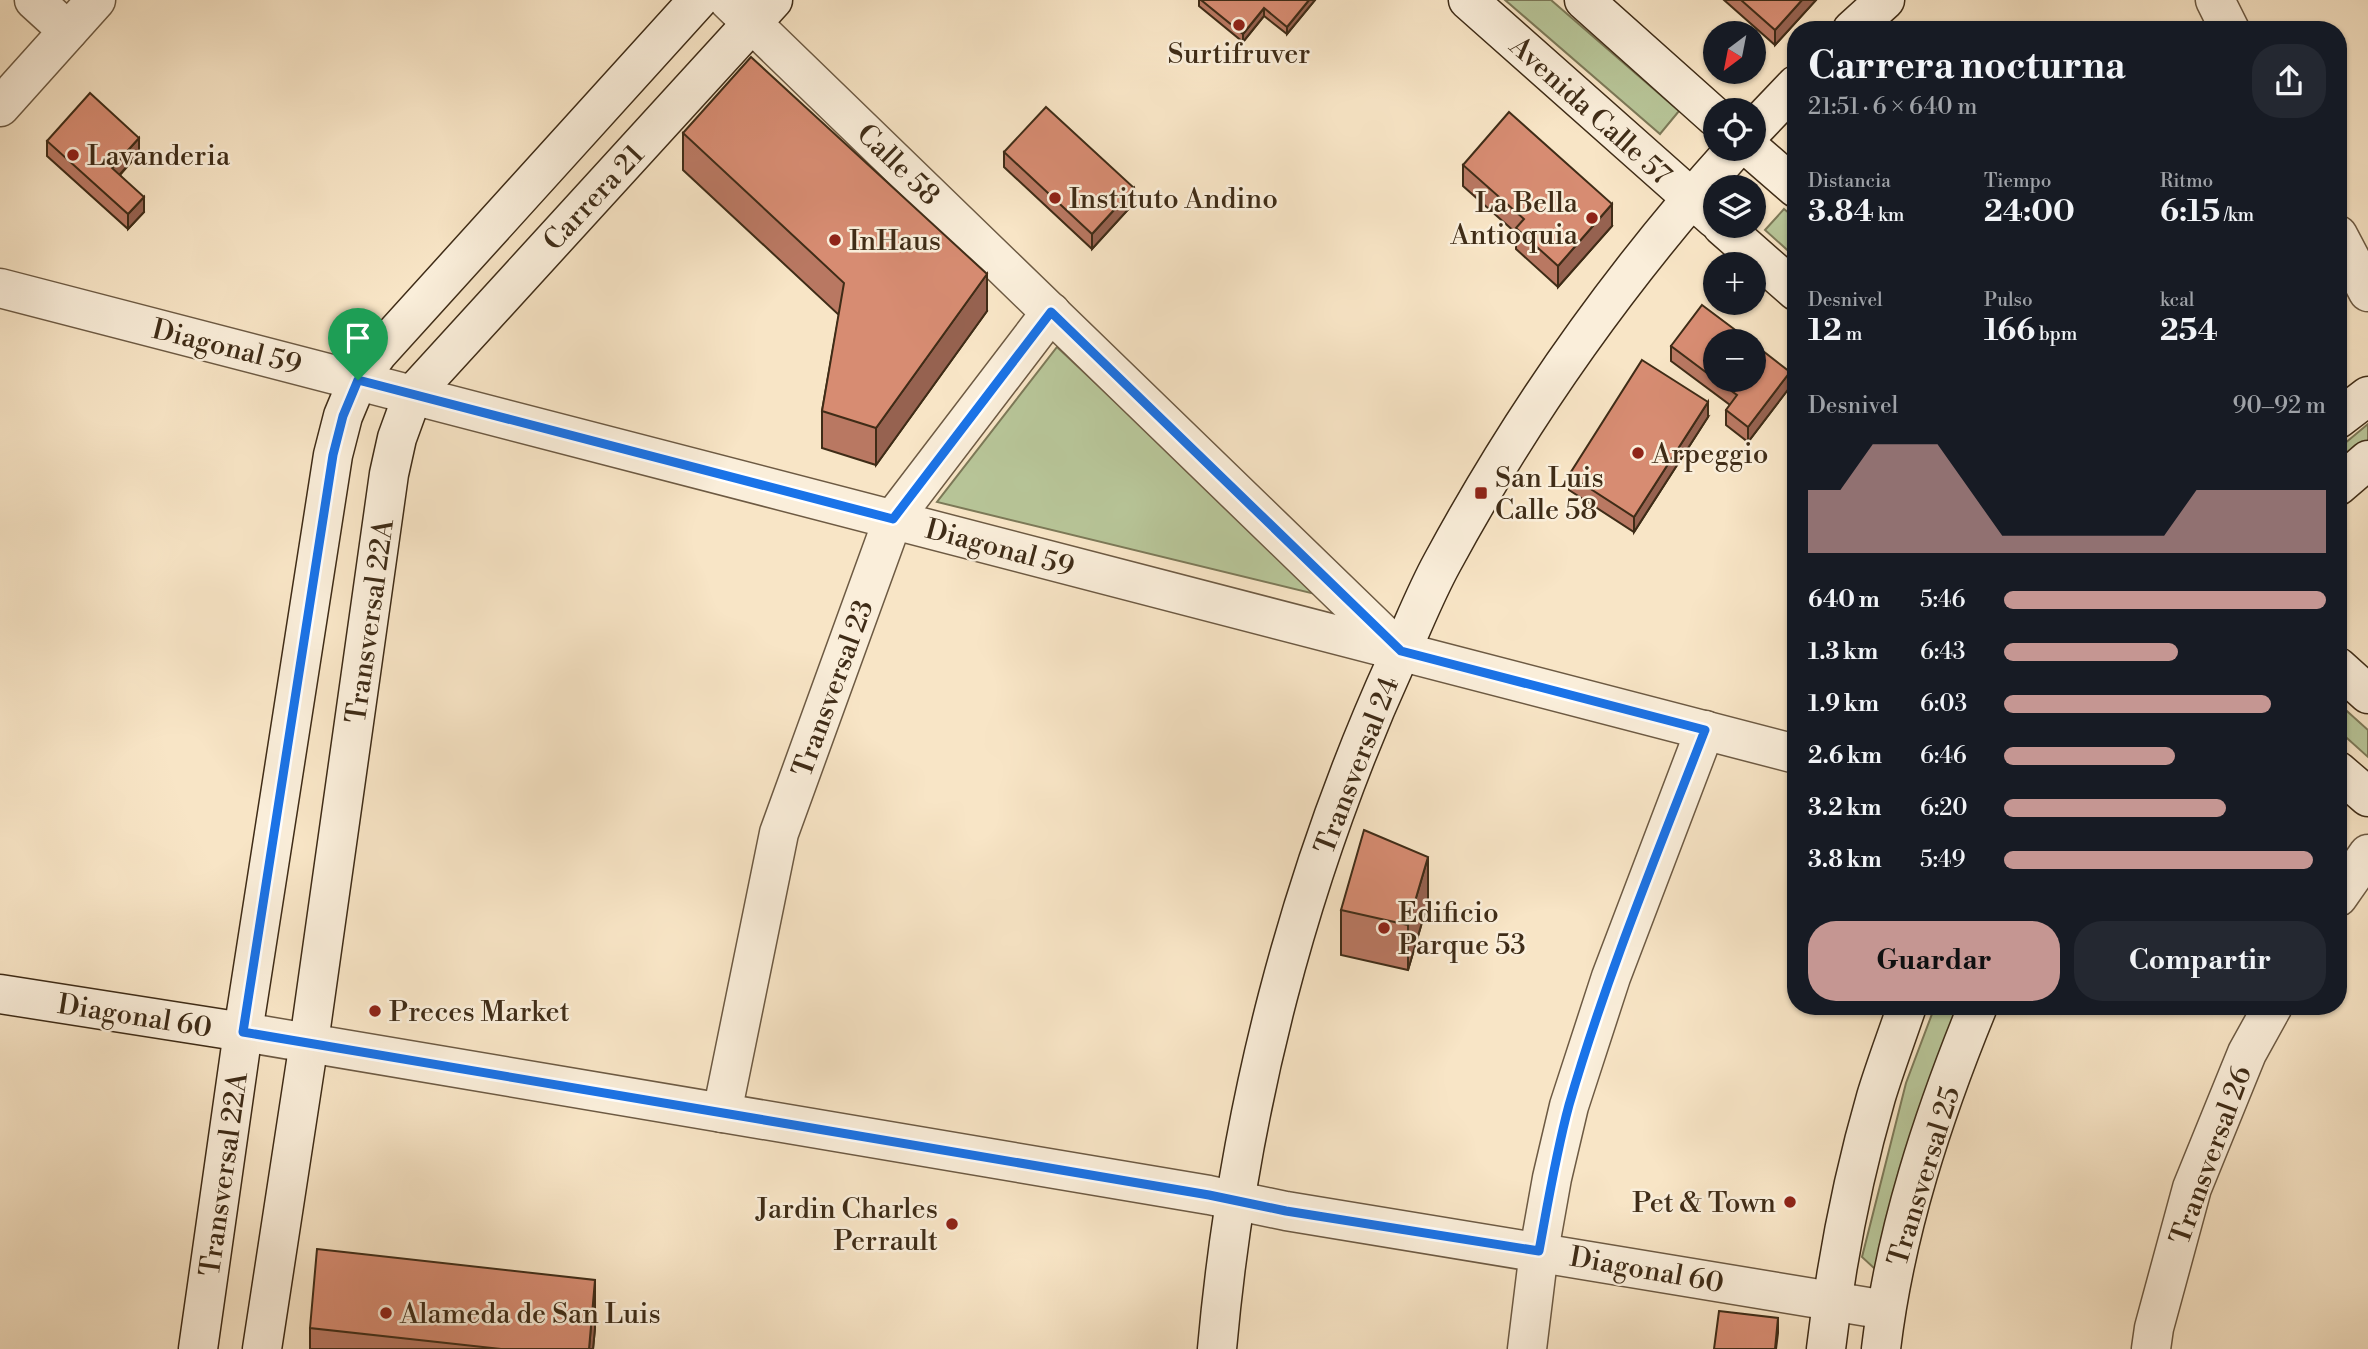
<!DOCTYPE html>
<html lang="es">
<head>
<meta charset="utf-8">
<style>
  body { margin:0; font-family:"Libre Bodoni",serif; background:#242831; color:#f1f3f6; height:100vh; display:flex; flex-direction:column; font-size:26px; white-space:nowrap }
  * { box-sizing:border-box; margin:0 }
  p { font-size:23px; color:#9ea1a6 }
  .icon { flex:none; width:38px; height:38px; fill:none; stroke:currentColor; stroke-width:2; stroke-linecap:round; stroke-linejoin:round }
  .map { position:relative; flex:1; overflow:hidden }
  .drawer { position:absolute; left:1787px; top:21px; width:560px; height:994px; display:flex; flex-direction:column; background:#171b24; border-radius:28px; box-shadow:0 2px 5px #0004 }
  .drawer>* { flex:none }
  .needle { width:46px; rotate:212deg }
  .fabs { position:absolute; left:1703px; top:21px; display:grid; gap:14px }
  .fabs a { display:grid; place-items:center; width:63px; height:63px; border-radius:50%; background:#171b24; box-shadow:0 2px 5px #0004; font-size:35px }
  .pin { position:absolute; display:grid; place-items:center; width:60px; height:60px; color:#fff; margin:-72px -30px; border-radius:50% 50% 50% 0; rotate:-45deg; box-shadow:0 0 7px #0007 }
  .pin .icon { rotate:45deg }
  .round { display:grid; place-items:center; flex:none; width:74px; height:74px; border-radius:28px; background:#242831 }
  .head { display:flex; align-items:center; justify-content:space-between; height:119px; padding:0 21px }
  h1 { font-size:38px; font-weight:700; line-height:52px }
  .metrics { display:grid; grid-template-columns:repeat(3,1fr); gap:10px; height:119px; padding:7px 21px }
  .metrics div { display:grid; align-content:center }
  .metrics b { font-size:30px; font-weight:700 }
  .metrics small { font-size:19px; font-weight:400 }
  .metrics p { font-size:19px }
  .chart { height:196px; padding:14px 21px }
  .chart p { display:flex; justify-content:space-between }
  .chart svg { width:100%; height:126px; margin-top:7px; fill:#c59692; opacity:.7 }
  .primary-button { display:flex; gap:14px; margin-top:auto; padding:14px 21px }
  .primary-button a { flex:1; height:80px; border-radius:28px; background:#c59692; color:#111; font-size:28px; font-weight:700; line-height:80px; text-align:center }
  .primary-button a+a { background:#242831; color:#f1f3f6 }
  ul { padding:0 21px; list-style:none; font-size:23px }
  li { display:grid; grid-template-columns:112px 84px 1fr; align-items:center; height:52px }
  li i { height:18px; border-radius:9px; background:#c59692 }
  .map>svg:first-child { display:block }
</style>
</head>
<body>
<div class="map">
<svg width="2368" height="1349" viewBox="0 0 2368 1349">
  <rect width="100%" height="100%" fill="#f8e5c6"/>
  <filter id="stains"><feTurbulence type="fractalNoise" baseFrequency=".00286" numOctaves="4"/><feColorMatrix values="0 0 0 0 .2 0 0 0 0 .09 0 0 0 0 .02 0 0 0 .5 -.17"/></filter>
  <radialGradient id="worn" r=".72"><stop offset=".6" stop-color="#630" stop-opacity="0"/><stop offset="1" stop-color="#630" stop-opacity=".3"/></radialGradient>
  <!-- green -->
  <g fill="#b8c699" stroke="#7c7958" stroke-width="2">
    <path d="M1505,0H1551L1679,111L1660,134Z"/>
    <path d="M1784,209L1795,218V257L1765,230Z"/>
    <path d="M1057,347L1323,596L937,502Z"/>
    <path d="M2368,424V445L2338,470V449Z"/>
    <path d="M2338,703L2368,730V757L2338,730Z"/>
    <path d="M1935,1006H1962L1875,1269L1862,1257L1906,1083Z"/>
  </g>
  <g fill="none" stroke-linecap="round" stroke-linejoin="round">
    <!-- street casing -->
    <g stroke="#6d5a43" stroke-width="41">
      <g id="street">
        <path d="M34,0L68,31"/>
        <path d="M728,0L1399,650"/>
        <path d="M2215,0L2230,30"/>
        <path d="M0,107L96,0"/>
        <path d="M2338,235L2368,292"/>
        <path d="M0,288L1796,754"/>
        <path d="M2338,897L2368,854"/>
        <path d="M243,1032L1209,1195L1286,1211L1886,1310"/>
        <path d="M722,1113L779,833L893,519L1051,312"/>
        <path d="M1527,1349L1539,1251L1552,1178L1569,1106L1611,977L1705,730"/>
        <path d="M2151,1349L2154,1328L2192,1188L2247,1053L2273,1006"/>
      </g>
    </g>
    <!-- secondary casing -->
    <g stroke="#3f2c17" stroke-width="41">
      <g id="secondary">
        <path d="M1468,0L1715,219"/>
        <path d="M1584,0L1715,117"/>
        <path d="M1852,30L1885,0"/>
        <path d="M1754,129L1796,85"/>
        <path d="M1751,149L1796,188"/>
        <path d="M1722,226L1796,291"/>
        <path d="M2338,419L2368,396"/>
        <path d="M2338,486L2368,460"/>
        <path d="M2338,667L2368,694"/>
        <path d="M2338,771L2368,797"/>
        <path d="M0,994L243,1032"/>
        <path d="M198,1349L243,1032L333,455L343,416L358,380L378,353L698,0"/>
        <path d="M262,1349L309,1042L389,474L397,438L413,394L773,0"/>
        <path d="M1217,1349C1238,1112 1298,877 1397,660C1412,628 1425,594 1442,563C1523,413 1621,275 1735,149"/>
        <path d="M1826,1349C1836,1264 1852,1180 1876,1097C1885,1067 1897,1036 1907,1006"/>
        <path d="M1881,1349C1895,1231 1933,1116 1978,1006"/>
      </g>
    </g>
    <!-- street -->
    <use href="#street" stroke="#faeeda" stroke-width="38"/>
    <!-- secondary -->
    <use href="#secondary" stroke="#faeeda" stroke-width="38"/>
  </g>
  <!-- wall -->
  <g fill="#b97862" stroke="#3f2c17" stroke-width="2">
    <path d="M1199,0H1315L1287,34L1264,16L1243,42L1199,6Z"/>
    <path d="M1724,0H1816L1775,45Z"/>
    <path d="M683,133L987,311L876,465L822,448V411L839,315L683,170Z"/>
    <path d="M47,141L139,153L120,175L144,212L128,229L47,156Z"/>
    <path d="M1004,152L1134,203L1092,249L1004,167Z"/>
    <path d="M1463,165L1612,226L1558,287L1516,249V233L1463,186Z"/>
    <path d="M1715,341V380H1754L1790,387L1748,442L1726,425V410L1730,405L1671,361V346Z"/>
    <path d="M1708,417L1634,532L1569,490V475Z"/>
    <path d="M1428,902L1408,970L1341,955V910Z"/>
    <path d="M310,1328H595L593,1349H310Z"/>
  </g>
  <!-- shaded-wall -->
  <g fill="#966250" stroke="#3f2c17" stroke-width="2">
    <path d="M1309,0H1315L1287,34V27Z"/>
    <path d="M1802,0H1816L1775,45V30Z"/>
    <path d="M1264,8V16L1243,42V34Z"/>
    <path d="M139,138V153L112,183V168Z"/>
    <path d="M1134,188V203L1092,249V234Z"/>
    <path d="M144,197V212L128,229V214Z"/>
    <path d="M1612,204V226L1558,287V266Z"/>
    <path d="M987,274V311L876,465V428Z"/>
    <path d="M1790,372V387L1748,442V427Z"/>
    <path d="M1708,402V417L1634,532V517Z"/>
    <path d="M1428,857V902L1408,970V925Z"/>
    <path d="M595,1280V1328L593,1349H589Z"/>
    <path d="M1778,1318V1333L1776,1349H1775Z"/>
  </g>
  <!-- building -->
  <g fill="#d78c72" stroke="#3f2c17" stroke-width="2">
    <path d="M1201,0H1309L1287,27L1264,8L1243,34Z"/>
    <path d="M1741,0H1802L1775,30Z"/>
    <path d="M751,57L987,274L876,428L822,411L844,283L683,133Z"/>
    <path d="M90,93L139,138L112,168L144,197L128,214L47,141Z"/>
    <path d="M1046,107L1134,188L1092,234L1004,152Z"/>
    <path d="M1509,112L1612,204L1558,266L1516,228L1524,219L1463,165Z"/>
    <path d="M1702,305L1750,341H1715V379L1671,346Z"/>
    <path d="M1754,344L1790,372L1748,427L1726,410L1737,395L1716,380H1754Z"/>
    <path d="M1642,360L1708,402L1634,517L1569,475Z"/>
    <path d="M1364,830L1428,857L1408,925L1341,910Z"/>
    <path d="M317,1249L595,1280L589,1349H501L310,1328Z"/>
    <path d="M1719,1311L1778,1318L1775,1349H1714Z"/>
  </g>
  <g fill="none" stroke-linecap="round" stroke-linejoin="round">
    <!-- route casing -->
    <g stroke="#fff" stroke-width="14">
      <path id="route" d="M1051,312L1401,651L1705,730C1657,854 1606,977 1569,1105C1556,1153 1548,1202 1539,1251L1286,1211L1209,1195L243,1032L333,455L343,416L358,380L893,519Z"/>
    </g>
    <!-- route -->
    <use href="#route" stroke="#1a73e8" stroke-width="9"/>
  </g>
  <!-- markers -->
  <g fill="#8f2418" stroke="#faeeda" stroke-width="2.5">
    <circle cx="1239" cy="25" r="7"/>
    <circle cx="73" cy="155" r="7"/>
    <circle cx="1055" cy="198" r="7"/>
    <circle cx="1592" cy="218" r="7"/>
    <circle cx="835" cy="240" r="7"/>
    <circle cx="1638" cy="453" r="7"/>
    <rect x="1474" y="486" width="14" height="14" rx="3.5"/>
    <circle cx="1384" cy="928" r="7"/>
    <circle cx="375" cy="1011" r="7"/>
    <circle cx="1790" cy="1202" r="7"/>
    <circle cx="952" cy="1224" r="7"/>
    <circle cx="386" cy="1313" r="7"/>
  </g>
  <g text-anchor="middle" stroke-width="5" stroke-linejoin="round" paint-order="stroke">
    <!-- poi labels -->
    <g font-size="28" fill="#3f2c17" stroke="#faeeda" text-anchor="start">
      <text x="1239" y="63" text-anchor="middle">Surtifruver</text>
      <text x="87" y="165">Lavanderia</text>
      <text x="1069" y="208">Instituto Andino</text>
      <text x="1578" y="212" text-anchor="end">La Bella<tspan x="1578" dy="32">Antioquia</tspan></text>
      <text x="849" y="250">InHaus</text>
      <text x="1652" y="463">Arpeggio</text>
      <text x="1495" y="487">San Luis<tspan x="1495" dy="32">Calle 58</tspan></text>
      <text x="1398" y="922">Edificio<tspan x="1398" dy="32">Parque 53</tspan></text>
      <text x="389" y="1021">Preces Market</text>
      <text x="1776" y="1212" text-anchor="end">Pet &amp; Town</text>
      <text x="938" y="1218" text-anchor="end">Jardin Charles<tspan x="938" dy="32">Perrault</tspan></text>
      <text x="400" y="1323">Alameda de San Luis</text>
    </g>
    <!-- street labels -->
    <g font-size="28" fill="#3f2c17" stroke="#faeeda">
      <text transform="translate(1591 110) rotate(42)" y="10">Avenida Calle 57</text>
      <text transform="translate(899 164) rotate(44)" y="10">Calle 58</text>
      <text transform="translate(593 197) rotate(-47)" y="10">Carrera 21</text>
      <text transform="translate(227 346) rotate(14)" y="10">Diagonal 59</text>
      <text transform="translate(1000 547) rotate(15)" y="10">Diagonal 59</text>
      <text transform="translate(369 621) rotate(-82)" y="10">Transversal 22A</text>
      <text transform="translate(832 688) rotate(-70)" y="10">Transversal 23</text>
      <text transform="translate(1356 765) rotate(-69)" y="10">Transversal 24</text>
      <text transform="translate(135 1015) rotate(9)" y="10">Diagonal 60</text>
      <text transform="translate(2210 1155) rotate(-70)" y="10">Transversal 26</text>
      <text transform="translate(223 1174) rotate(-82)" y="10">Transversal 22A</text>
      <text transform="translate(1923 1176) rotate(-73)" y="10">Transversal 25</text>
      <text transform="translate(1647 1269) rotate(10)" y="10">Diagonal 60</text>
    </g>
  </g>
  <rect width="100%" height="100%" filter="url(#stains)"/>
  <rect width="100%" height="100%" fill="url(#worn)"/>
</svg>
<div class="fabs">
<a><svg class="needle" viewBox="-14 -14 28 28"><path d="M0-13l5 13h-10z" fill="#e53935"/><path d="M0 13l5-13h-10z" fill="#9ea1a6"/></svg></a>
<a><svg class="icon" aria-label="locate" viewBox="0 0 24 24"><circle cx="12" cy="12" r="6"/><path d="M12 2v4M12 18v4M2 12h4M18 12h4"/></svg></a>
<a><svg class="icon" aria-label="layers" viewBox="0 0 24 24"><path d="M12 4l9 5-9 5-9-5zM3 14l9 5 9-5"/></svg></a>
<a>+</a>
<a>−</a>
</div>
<div class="pin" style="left:358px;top:380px;background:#1e9e55"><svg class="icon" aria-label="arrive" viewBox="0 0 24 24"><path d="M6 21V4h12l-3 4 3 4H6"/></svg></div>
<section class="drawer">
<div class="head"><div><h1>Carrera nocturna</h1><p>21:51 · 6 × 640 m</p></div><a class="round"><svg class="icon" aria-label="share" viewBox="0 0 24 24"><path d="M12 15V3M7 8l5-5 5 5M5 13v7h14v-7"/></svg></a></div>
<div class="metrics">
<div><p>Distancia</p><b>3.84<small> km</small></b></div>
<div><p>Tiempo</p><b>24:00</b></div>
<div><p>Ritmo</p><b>6:15<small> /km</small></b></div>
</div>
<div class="metrics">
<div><p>Desnivel</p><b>12<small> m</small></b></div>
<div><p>Pulso</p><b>166<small> bpm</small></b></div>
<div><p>kcal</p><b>254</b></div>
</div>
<div class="chart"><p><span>Desnivel</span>90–92 m</p>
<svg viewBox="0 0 160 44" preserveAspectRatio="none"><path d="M0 44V22L10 22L20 6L30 6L40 6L50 22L60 38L70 38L80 38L90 38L100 38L110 38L120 22L130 22L140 22L150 22L160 22V44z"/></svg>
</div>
<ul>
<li><b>640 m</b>5:46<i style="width:100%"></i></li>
<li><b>1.3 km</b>6:43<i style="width:54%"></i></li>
<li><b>1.9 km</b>6:03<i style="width:83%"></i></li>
<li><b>2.6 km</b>6:46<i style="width:53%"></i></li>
<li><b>3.2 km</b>6:20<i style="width:69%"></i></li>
<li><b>3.8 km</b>5:49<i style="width:96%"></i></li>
</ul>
<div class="primary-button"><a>Guardar</a><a>Compartir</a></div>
</section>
</div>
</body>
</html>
